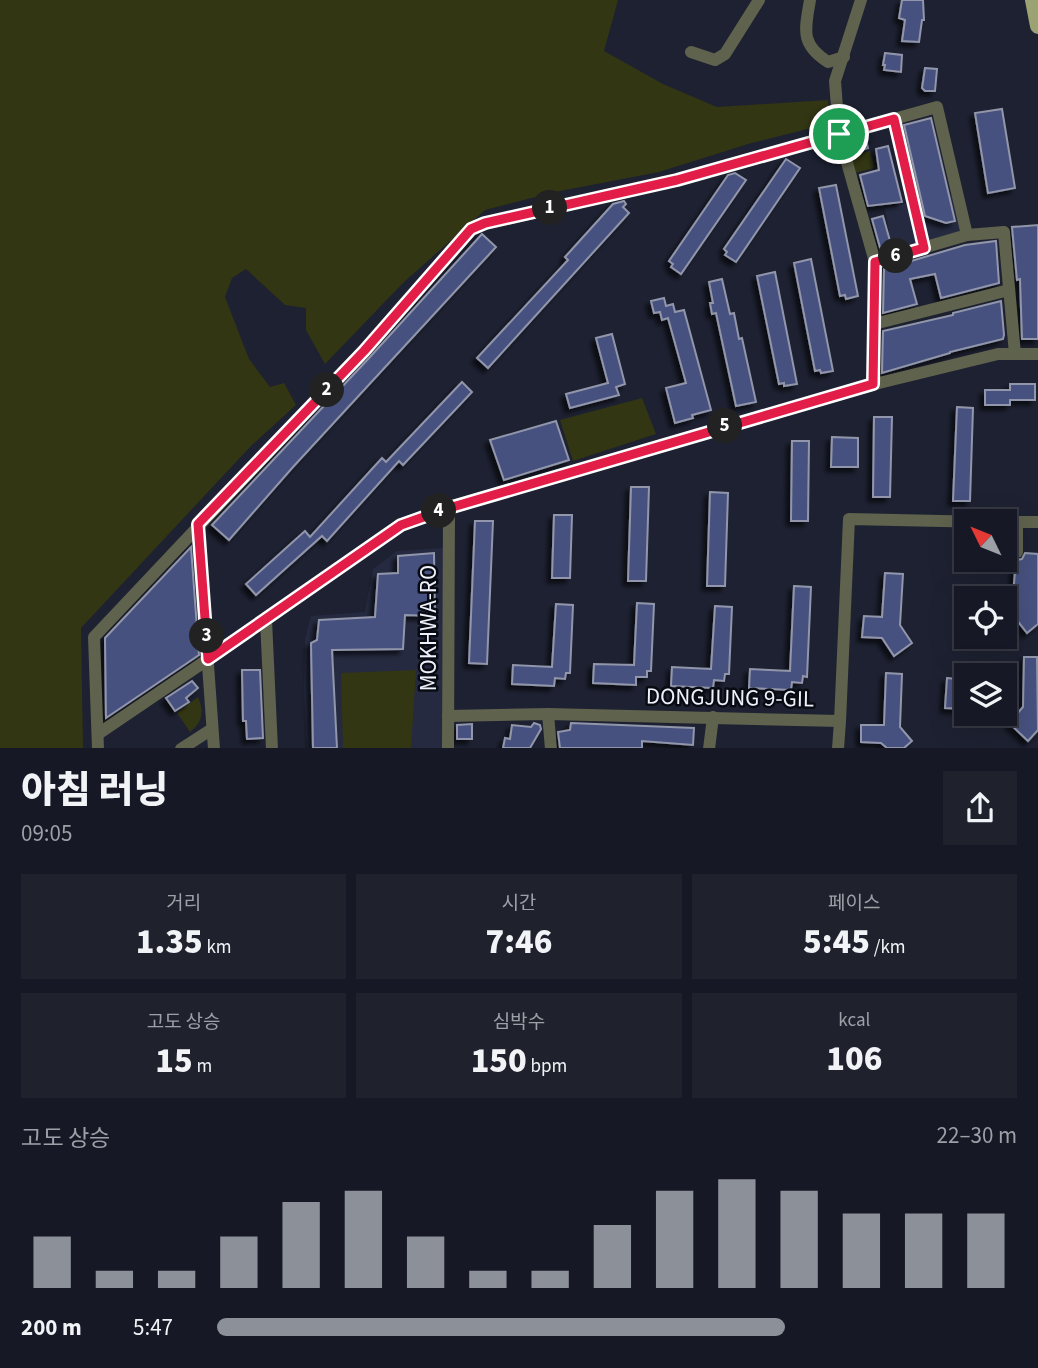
<!DOCTYPE html>
<html lang="ko">
<head>
<meta charset="utf-8">
<style>
  body { margin:0; font-family:"Source Sans 3","Noto Sans KR",sans-serif; background:#1f222d; color:#f1f3f6; height:100vh; display:flex; flex-direction:column; font-size:26px; white-space:nowrap }
  * { box-sizing:border-box; margin:0 }
  p { font-size:23px; color:#9ea0a7 }
  .icon { flex:none; width:38px; height:38px; fill:none; stroke:currentColor; stroke-width:2; stroke-linecap:round; stroke-linejoin:round }
  .map { position:relative; height:748px; overflow:hidden }
  .panel { display:flex; flex-direction:column; background:#161925; flex:1 }
  .panel>* { flex:none }
  .needle { width:46px; rotate:313deg }
  .tools { position:absolute; left:954px; top:509px; display:grid; gap:14px }
  .tools a { display:grid; place-items:center; width:63px; height:63px; border-radius:0px; background:#161925; box-shadow:0 7px 28px #0002,0 0 0 2px #353842; font-size:35px }
  .pin { position:absolute; display:grid; place-items:center; width:60px; height:60px; color:#fff; margin:-30px; border:4px solid #fff; border-radius:50%; box-shadow:0 2px 7px #0007 }
  .km { position:absolute; width:35px; height:35px; margin:-18px; border-radius:50%; background:#222; color:#fff; font-size:19px; line-height:35px; text-align:center }
  .round { display:grid; place-items:center; flex:none; width:74px; height:74px; border-radius:0px; background:#1f222d }
  .head { display:flex; align-items:center; justify-content:space-between; height:119px; padding:0 21px }
  h1 { font-size:38px; font-weight:800; line-height:52px }
  .stats { display:grid; grid-template-columns:repeat(3,1fr); gap:10px; height:119px; padding:7px 21px }
  .stats div { display:grid; align-content:center; border-radius:0px; background:#1f222d; text-align:center }
  .stats b { font-size:35px; font-weight:800 }
  .stats small { font-size:19px; font-weight:400 }
  .stats p { font-size:19px }
  .chart { height:196px; padding:14px 21px }
  .chart p { display:flex; justify-content:space-between }
  .chart svg { width:100%; height:126px; margin-top:7px; stroke:#8c9099; stroke-width:6 }
  ul { padding:0 21px; list-style:none; font-size:23px }
  li { display:grid; grid-template-columns:112px 84px 1fr; align-items:center; height:52px }
  li i { height:18px; border-radius:9px; background:#8c9099 }
  .map>svg:first-child { display:block }
</style>
</head>
<body>
<div class="map">
<svg width="1038" height="749" viewBox="0 0 1038 749">
  <defs>
    <filter id="shadow"><feDropShadow dx="-4.5" dy="4.5" stdDeviation="2" flood-color="#0009"/></filter>
  </defs>
  <rect width="100%" height="100%" fill="#1d2131"/>
  <!-- built -->
  <g fill="#252a40">
    <path d="M955,194L965,234L926,244L915,204Z"/>
    <path d="M910,203L922,246L875,260L869,237L889,231L885,208Z"/>
    <path d="M444,548L442,748L307,749L304,692L305,640L311,616L365,612L373,569L397,551Z"/>
  </g>
  <!-- green -->
  <g fill="#323613">
    <path d="M0,0H618L604,51L663,84L717,107L828,100L831,123L748,144L659,172L555,192L485,210L403,283L325,364L306,330V308L285,305L246,269L232,278L225,297L249,359L270,387L284,383L296,405L250,447L81,628L83,748H0Z"/>
    <path d="M870,151L875,168L855,173L851,156Z"/>
    <path d="M642,398L656,434L573,461L560,420Z"/>
    <path d="M416,670L411,748H343L341,673Z"/>
    <path d="M198,697C204,711 203,722 190,732L177,713Z"/>
  </g>
  <!-- building -->
  <g fill="#47517f" stroke="#9196aa" stroke-width="2" filter="url(#shadow)">
    <path d="M902,0H923L924,20H922L919,42L902,41L905,20L899,18Z"/>
    <path d="M885,53L902,55L901,72L884,70L885,65H883Z"/>
    <path d="M925,68L937,69L935,91H925L922,88Z"/>
    <path d="M1002,109L1015,188L988,193L975,113Z"/>
    <path d="M931,118L955,221L946,223L925,216L904,125Z"/>
    <path d="M865,136L868,148L853,153L850,141Z"/>
    <path d="M888,146L902,202L868,206L860,175L879,170L876,149Z"/>
    <path d="M786,159L800,168L736,262L725,255L727,252L724,249Z"/>
    <path d="M735,173L746,180L681,274L671,267L673,264L669,261L728,175Z"/>
    <path d="M836,185L858,296L846,299L845,295L840,296L819,188Z"/>
    <path d="M624,201L626,204L623,207L629,213L488,368L477,358L568,260L565,257L613,204Z"/>
    <path d="M883,216L892,248L881,251L872,219Z"/>
    <path d="M1038,225V339H1022L1020,279L1017,280L1012,227Z"/>
    <path d="M482,234L496,247L293,467L229,540L212,525L370,357Z"/>
    <path d="M996,241L999,283L941,298L935,274L910,279L917,304L883,313L884,269L965,245Z"/>
    <path d="M811,259L833,371L821,373L820,370L815,371L794,263Z"/>
    <path d="M775,272L797,384L784,386V383L779,384L757,276Z"/>
    <path d="M722,279L730,314L734,313L739,339L742,338L756,402L736,406L716,313L712,314L710,303H713L709,282Z"/>
    <path d="M664,298L666,306L673,304L675,312L684,310L711,410L692,415L693,418L675,423L666,388L686,383L668,318L662,320L660,312L654,313L651,301Z"/>
    <path d="M1001,301L1004,335L1003,339L950,352V353L882,373L883,331L953,315V313Z"/>
    <path d="M612,334L625,384L616,387L619,395L570,408L566,394L608,383L596,338Z"/>
    <path d="M462,382L472,392L403,465L399,461L327,541L322,536L256,595L246,584L305,531L310,537L382,458L386,462Z"/>
    <path d="M1010,384H1035V400H1010V405H985V390H1010Z"/>
    <path d="M957,407L973,408L970,501H953Z"/>
    <path d="M874,417H892L890,497H873Z"/>
    <path d="M556,421L569,460L504,480L490,440Z"/>
    <path d="M832,437L858,438V467H831Z"/>
    <path d="M792,441H809L808,521H791Z"/>
    <path d="M631,487H649L646,581H628Z"/>
    <path d="M710,492L728,493L725,586H707Z"/>
    <path d="M554,515H572L570,578H552Z"/>
    <path d="M475,521H493L487,664L469,663Z"/>
    <path d="M191,547L199,655L106,718L105,638Z"/>
    <path d="M434,553L435,616L405,615L403,649L332,650L337,748H313L311,643L317,640L319,620L375,617L378,574L398,573V556Z"/>
    <path d="M1025,553L1038,554V624L1027,633L1013,615H1004V595H1013L1016,560L1022,559Z"/>
    <path d="M885,573L903,574L900,625L912,643L894,656L882,638L862,637L864,616L882,617Z"/>
    <path d="M794,586L811,587L807,677L803,676L802,683L792,682L791,690L749,688L750,669L790,671Z"/>
    <path d="M637,603L654,604L651,671H647V677H636V685L593,683L594,664L634,665Z"/>
    <path d="M556,604L573,605L570,673H566L565,679L555,678L554,686L512,684L513,665L552,667Z"/>
    <path d="M715,606L732,607L729,674H725L724,681L714,680L713,688L671,686L672,667L711,669Z"/>
    <path d="M1024,657H1037L1038,730L1028,741L1009,723L1023,707Z"/>
    <path d="M242,670H260L263,738L247,739L246,721H243Z"/>
    <path d="M886,673L902,674L900,727L912,741L904,748H887L881,743L861,742V725H884Z"/>
    <path d="M947,678L966,680V709L945,708Z"/>
    <path d="M192,681L198,688L186,698L189,702L175,711L166,698Z"/>
    <path d="M534,723L540,725L541,729L530,748H503L505,738L510,739L512,725L531,727Z"/>
    <path d="M571,723L694,728L693,745L642,741V748H560L558,732L570,730Z"/>
    <path d="M472,724V739H457V725Z"/>
  </g>
  <g fill="none" stroke-linecap="round" stroke-linejoin="round">
    <!-- minor -->
    <g stroke="#5f624c" stroke-width="12">
      <path d="M810,0C805,30 800,44 828,62L844,57"/>
      <path d="M861,0L835,81L839,134L875,262L873,384"/>
      <path d="M691,52L715,60L725,54L759,0"/>
      <path d="M894,119L924,248"/>
      <path d="M875,262L967,235L1004,232L1015,354"/>
      <path d="M874,324L1009,290"/>
      <path d="M1004,522H1038"/>
      <path d="M1017,522V552"/>
      <path d="M198,524L214,749"/>
      <path d="M266,620L272,749"/>
      <path d="M548,714L551,749"/>
      <path d="M448,716L548,714L840,721L849,519L988,522"/>
      <path d="M98,734L266,620L400,525L449,507L879,383L998,354H1038"/>
      <path d="M98,749L94,637L364,351L471,229L477,226L677,180L937,107L967,235"/>
      <path d="M181,749L212,729"/>
      <path d="M448,749L449,507"/>
      <path d="M709,749L713,717"/>
      <path d="M838,749L840,721"/>
    </g>
    <!-- major -->
    <path stroke="#9ca373" stroke-width="16" d="M1033,0L1038,26"/>
  </g>
  <g fill="none" stroke-linecap="round" stroke-linejoin="round">
    <!-- route casing -->
    <g stroke="#fff" stroke-width="14">
      <path id="route" d="M894,119L924,248L875,262L873,384L449,508L401,525L208,659L198,524L364,351L471,229L485,223L677,180Z"/>
    </g>
    <!-- route -->
    <use href="#route" stroke="#e11d48" stroke-width="9"/>
  </g>
  <g text-anchor="middle" stroke-width="5" stroke-linejoin="round" paint-order="stroke">
    <!-- street labels -->
    <g font-size="23" fill="#eff2fd" stroke="#090b12">
      <text transform="translate(428 628) rotate(-90)" y="8">MOKHWA-RO</text>
      <text transform="translate(730 697) rotate(1)" y="8">DONGJUNG 9-GIL</text>
    </g>
  </g>
</svg>
<div class="tools">
<a><svg class="needle" viewBox="-14 -14 28 28"><path d="M0-13l5 13h-10z" fill="#e53935"/><path d="M0 13l5-13h-10z" fill="#9ea0a7"/></svg></a>
<a><svg class="icon" aria-label="locate" viewBox="0 0 24 24"><circle cx="12" cy="12" r="6"/><path d="M12 2v4M12 18v4M2 12h4M18 12h4"/></svg></a>
<a><svg class="icon" aria-label="layers" viewBox="0 0 24 24"><path d="M12 4l9 5-9 5-9-5zM3 14l9 5 9-5"/></svg></a>
</div>
<div class="pin" style="left:839px;top:134px;background:#1e9e55"><svg class="icon" aria-label="arrive" viewBox="0 0 24 24"><path d="M6 21V4h12l-3 4 3 4H6"/></svg></div>
<b class="km" style="left:550px;top:208px">1</b>
<b class="km" style="left:327px;top:390px">2</b>
<b class="km" style="left:207px;top:636px">3</b>
<b class="km" style="left:439px;top:511px">4</b>
<b class="km" style="left:725px;top:426px">5</b>
<b class="km" style="left:896px;top:256px">6</b>
</div>
<section class="panel">
<div class="head"><div><h1>아침 러닝</h1><p>09:05</p></div><a class="round"><svg class="icon" aria-label="share" viewBox="0 0 24 24"><path d="M12 15V3M7 8l5-5 5 5M5 13v7h14v-7"/></svg></a></div>
<div class="stats">
<div><p>거리</p><b>1.35<small> km</small></b></div>
<div><p>시간</p><b>7:46</b></div>
<div><p>페이스</p><b>5:45<small> /km</small></b></div>
</div>
<div class="stats">
<div><p>고도 상승</p><b>15<small> m</small></b></div>
<div><p>심박수</p><b>150<small> bpm</small></b></div>
<div><p>kcal</p><b>106</b></div>
</div>
<div class="chart"><p><span>고도 상승</span>22–30 m</p>
<svg viewBox="0 0 160 44" preserveAspectRatio="none"><path d="M5 44V26M15 44V38M25 44V38M35 44V26M45 44V14M55 44V10M65 44V26M75 44V38M85 44V38M95 44V22M105 44V10M115 44V6M125 44V10M135 44V18M145 44V18M155 44V18"/></svg>
</div>
<ul>
<li><b>200 m</b>5:47<i style="width:71%"></i></li>
</ul>
</section>
</body>
</html>
